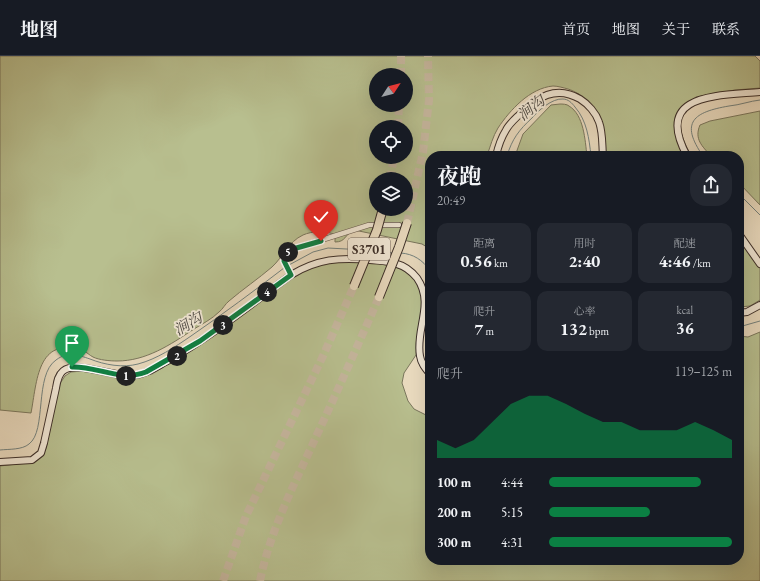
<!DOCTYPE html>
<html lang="zh">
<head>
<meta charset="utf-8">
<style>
  body { margin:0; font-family:"EB Garamond","Noto Serif SC",serif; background:#242831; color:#f1f3f6; height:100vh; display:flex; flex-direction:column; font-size:15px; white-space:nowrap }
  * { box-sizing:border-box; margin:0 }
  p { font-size:13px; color:#9ea1a6 }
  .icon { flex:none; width:22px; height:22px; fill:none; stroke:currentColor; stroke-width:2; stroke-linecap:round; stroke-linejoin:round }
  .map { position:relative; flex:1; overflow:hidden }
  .sheet { position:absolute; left:425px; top:95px; width:319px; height:414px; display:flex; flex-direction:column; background:#171b24; border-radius:16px; box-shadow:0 4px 16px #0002 }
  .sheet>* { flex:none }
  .needle { width:26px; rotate:54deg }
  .buttons { position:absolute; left:369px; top:12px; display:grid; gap:8px }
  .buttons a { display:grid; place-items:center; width:44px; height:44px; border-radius:50%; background:#171b24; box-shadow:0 4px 16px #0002; font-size:20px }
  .pin { position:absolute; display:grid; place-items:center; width:34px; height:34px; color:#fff; margin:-41px -17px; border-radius:50% 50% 50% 0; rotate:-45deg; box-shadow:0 0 4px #0007 }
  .pin .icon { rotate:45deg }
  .km { position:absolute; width:20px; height:20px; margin:-10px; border-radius:50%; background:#222; color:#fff; font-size:11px; line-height:20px; text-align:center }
  .round { display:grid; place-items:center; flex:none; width:42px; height:42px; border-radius:16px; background:#242831 }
  .overview { display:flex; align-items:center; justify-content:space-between; height:68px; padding:0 12px }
  h1 { font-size:22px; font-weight:700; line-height:30px }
  .metrics { display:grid; grid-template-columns:repeat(3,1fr); gap:6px; height:68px; padding:4px 12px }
  .metrics div { display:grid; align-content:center; border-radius:10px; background:#242831; text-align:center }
  .metrics b { font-size:17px; font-weight:700 }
  .metrics small { font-size:11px; font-weight:400 }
  .metrics p { font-size:11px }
  .chart { height:112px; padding:8px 12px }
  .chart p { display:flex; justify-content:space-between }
  .chart svg { width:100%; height:72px; margin-top:4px; fill:#0b8043; opacity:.7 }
  ul { padding:0 12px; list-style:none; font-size:13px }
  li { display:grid; grid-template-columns:64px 48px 1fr; align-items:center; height:30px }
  li i { height:10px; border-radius:5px; background:#0b8043 }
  header { display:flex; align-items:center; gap:24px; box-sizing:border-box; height:56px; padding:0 20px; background:#171b24; border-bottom:1px solid #363941 }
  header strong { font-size:19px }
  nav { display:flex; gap:22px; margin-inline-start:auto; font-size:14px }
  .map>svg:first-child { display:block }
</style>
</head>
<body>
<header>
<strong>地图</strong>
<nav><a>首页</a><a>地图</a><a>关于</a><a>联系</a></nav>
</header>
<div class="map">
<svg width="760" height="525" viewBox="0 0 760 525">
  <rect width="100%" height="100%" fill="#e8d9bd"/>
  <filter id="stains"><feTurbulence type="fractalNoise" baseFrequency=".005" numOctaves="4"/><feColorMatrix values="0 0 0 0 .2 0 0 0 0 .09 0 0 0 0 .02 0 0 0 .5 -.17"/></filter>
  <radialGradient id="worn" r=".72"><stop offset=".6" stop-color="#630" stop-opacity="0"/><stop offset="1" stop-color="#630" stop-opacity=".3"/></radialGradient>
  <!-- green -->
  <g fill="#b8bf8f" stroke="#7a765c" fill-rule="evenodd">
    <path d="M0,0H755L760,5V32L735,34L696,41C671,58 680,78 691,100H602C599,82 598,63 588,47C584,41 575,35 568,33C564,32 558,30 553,30C530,32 510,54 498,72C493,80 490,91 487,100H430V193L422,188L354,174C344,179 346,186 335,186V179C326,174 312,175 303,179C288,186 283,201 272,211C258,223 243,233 229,245C225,248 223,253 219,256C212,263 202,268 194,273C170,289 146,305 117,305C110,305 99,304 93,301C89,299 87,296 83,295C37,279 37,326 31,357L0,354ZM376,19H406V49H376ZM376,71H406V101H376ZM376,123H406V153H376Z"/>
    <path d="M560,48C562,48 567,48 569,50C584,59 585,84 587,100H515L523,78L551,49Z"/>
    <path d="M760,55V149L739,127V100H711C702,90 694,83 700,69L710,65Z"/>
    <path d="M739,178L760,211V244L750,250L739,251Z"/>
    <path d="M333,204L372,206L399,212L412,218L419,228L423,245L418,296L404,317L402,327L408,345L414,353L430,361V504H739V280L748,281L760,276V525H0V410L34,406L42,400L46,392L59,329L65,320L71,316L83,315L121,323H132L152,318L202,288L294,219Z"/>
  </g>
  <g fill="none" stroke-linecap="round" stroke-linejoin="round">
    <!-- stream -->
    <g stroke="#73817d" stroke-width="1">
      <path d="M507,100C512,83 519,74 532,62C538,55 552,42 563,43C568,43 572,47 575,51C587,65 589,82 591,100"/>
      <path d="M703,100C679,66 694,56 729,50C740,49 750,45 760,44"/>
      <path d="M739,138L760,159"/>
      <path d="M373,195L393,197"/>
      <path d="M401,197C414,198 422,204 430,214"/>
      <path d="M289,209L313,196L328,192L365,194"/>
      <path d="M739,271L760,265"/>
      <path d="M430,322L429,330L430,337"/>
      <path d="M0,394C9,393 22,394 29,388C47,375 34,319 56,304C68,295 78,299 90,303C105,309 123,312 138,308C157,303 175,291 191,280C223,258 254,235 284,212"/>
    </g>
    <!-- highway-tunnel -->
    <g stroke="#c6b79f" stroke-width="8" stroke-dasharray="8 4" stroke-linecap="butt">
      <path d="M401,0V19"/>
      <path d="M398,71L399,49"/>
      <path d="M390,123L394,101"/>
      <path d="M407,167L423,96L429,44L428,0"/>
      <path d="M223,525L246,460L323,300L354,230"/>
      <path d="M260,525C270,475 294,429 315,383C337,336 358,289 379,241"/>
    </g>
    <!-- street casing -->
    <g stroke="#67594d" stroke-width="6">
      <path id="street" d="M291,219L284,205L285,198L293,193L369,169H399"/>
    </g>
    <!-- secondary casing -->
    <g stroke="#3c2e28" stroke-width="8">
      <g id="secondary">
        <path d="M496,100C498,91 501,82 506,74C509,68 515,63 520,58C537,41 556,29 580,43C588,48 596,57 599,66C603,77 602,89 603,100"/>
        <path d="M687,100C653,37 717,40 760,36"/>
        <path d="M739,178L760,208"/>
        <path d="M739,257L747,256L760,249"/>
        <path d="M0,406L32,404L41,397L44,387L56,332C57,326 58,319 63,315C78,303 120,325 141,318C151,315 161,308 171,303C213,279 251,248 291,219C317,203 340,201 370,204C379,205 389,205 397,208C405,210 412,216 417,222C435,248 415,273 420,300C421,307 425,312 430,318"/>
      </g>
    </g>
    <!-- street -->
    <use href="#street" stroke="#f0e6d4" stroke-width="4.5"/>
    <!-- secondary -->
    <use href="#secondary" stroke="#f0e6d4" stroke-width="6"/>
    <!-- highway-bridge casing -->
    <g stroke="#3c2e28" stroke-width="10" stroke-linecap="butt">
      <g id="highway-bridge">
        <path d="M354,230L377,174L382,156"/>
        <path d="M379,241L399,191L407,167"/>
      </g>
    </g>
    <!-- highway-bridge -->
    <use href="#highway-bridge" stroke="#e8d9bd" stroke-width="8"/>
  </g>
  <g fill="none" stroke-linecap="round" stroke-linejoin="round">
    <!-- route casing -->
    <g stroke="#fff" stroke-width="8">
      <path id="route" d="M72,311C97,310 121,326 146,316L200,285L291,219L284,205L285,198L293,193L321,185"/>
    </g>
    <!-- route -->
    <use href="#route" stroke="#0b8043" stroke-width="5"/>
  </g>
  <g text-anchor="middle" stroke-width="3.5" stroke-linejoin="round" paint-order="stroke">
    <!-- shield labels -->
    <rect fill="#f0e6d4" stroke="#72655c" stroke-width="1" x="348" y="182" width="42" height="22" rx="3"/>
    <g font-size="13" font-weight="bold" fill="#3c2e28">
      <text x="369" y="198">S3701</text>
    </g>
    <!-- water labels -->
    <g font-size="15" font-style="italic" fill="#4e4a44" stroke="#f0e6d4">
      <text transform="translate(531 52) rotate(-39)" y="5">涧沟</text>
      <text transform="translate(188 268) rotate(-31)" y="5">涧沟</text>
    </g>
  </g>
  <rect width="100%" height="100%" filter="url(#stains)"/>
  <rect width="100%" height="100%" fill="url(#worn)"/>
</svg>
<div class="buttons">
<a><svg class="needle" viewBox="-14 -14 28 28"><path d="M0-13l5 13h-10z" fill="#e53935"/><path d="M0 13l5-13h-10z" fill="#9ea1a6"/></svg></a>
<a><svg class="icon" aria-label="locate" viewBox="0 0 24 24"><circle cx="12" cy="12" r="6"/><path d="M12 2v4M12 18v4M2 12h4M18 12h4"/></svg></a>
<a><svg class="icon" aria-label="layers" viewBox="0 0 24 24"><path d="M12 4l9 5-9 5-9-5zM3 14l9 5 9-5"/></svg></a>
</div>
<div class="pin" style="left:72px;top:311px;background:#1e9e55"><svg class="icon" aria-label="arrive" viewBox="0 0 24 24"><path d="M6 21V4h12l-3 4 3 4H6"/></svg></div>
<div class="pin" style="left:321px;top:185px;background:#d93025"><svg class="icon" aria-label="check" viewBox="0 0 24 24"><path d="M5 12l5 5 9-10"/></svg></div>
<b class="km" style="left:126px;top:320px">1</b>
<b class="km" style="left:177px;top:300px">2</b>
<b class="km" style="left:223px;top:269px">3</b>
<b class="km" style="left:267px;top:236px">4</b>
<b class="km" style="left:288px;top:196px">5</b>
<section class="sheet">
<div class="overview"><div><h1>夜跑</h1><p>20:49</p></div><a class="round"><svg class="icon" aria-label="share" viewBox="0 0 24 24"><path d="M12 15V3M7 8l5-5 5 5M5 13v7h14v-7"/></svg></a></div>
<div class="metrics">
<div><p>距离</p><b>0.56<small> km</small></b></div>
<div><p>用时</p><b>2:40</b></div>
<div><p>配速</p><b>4:46<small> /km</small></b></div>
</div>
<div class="metrics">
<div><p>爬升</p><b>7<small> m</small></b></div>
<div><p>心率</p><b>132<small> bpm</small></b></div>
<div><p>kcal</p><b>36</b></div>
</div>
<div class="chart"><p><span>爬升</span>119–125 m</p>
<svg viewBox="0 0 160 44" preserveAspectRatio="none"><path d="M0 44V33L10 38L20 33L30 22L40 11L50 6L60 6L70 11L80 17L90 22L100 22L110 27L120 27L130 27L140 22L150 27L160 33V44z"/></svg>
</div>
<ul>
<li><b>100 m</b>4:44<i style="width:83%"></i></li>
<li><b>200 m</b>5:15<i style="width:55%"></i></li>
<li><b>300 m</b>4:31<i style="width:100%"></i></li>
</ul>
</section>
</div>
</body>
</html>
